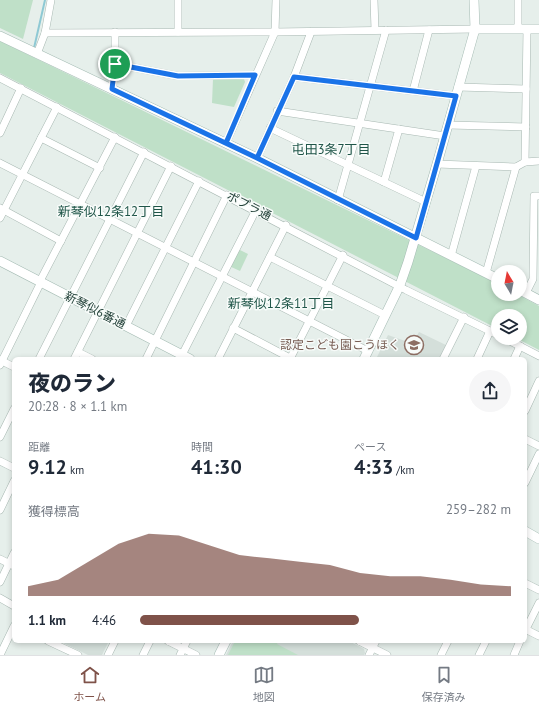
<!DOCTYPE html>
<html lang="ja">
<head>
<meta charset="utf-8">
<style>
  body { margin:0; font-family:"PT Sans","Noto Sans JP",sans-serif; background:#f6f6f7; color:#1f2937; height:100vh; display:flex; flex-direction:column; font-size:15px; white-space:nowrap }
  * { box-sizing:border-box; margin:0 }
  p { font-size:13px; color:#747a83 }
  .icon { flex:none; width:22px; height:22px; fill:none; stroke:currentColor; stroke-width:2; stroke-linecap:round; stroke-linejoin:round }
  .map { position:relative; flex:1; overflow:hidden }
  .drawer { position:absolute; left:12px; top:357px; width:515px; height:286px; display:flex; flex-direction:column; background:#fff; border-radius:6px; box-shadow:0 2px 6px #0003 }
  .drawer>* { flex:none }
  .needle { width:26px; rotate:350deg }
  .fabs { position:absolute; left:491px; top:265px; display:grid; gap:8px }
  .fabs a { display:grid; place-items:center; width:36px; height:36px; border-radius:50%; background:#fff; box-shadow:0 2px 6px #0003; font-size:20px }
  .pin { position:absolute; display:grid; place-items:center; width:34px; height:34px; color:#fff; margin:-17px; border:2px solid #fff; border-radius:50%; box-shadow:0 1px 4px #0007 }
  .round { display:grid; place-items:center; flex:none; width:42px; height:42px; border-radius:21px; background:#f6f6f7 }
  .headline { display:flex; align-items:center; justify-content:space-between; height:68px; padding:0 16px }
  h1 { font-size:22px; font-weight:800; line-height:30px }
  .metrics { display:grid; grid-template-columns:repeat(3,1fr); gap:6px; height:68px; padding:4px 16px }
  .metrics div { display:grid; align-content:center }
  .metrics b { font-size:20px; font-weight:800 }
  .metrics small { font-size:11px; font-weight:400 }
  .metrics p { font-size:11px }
  .chart { height:112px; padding:8px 16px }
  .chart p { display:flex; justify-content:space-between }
  .chart svg { width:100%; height:72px; margin-top:4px; fill:#7f5249; opacity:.7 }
  ul { padding:0 16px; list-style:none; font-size:13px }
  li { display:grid; grid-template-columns:64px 48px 1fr; align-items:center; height:30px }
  li i { height:10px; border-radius:5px; background:#7f5249 }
  .tabs { display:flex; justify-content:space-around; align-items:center; height:56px; border-top:1px solid #e0e1e3; background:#fff; font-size:11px; color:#747a83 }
  .tabs a { display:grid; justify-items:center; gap:2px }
  .tabs .selected { color:#7f5249 }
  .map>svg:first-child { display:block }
</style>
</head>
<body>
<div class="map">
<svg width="539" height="655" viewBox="0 0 539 655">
  <rect width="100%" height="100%" fill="#e6efeb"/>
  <!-- built -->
  <g fill="#d4dfda">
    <path d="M419,332L448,346L441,359H376L388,335L411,343H413Z"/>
    <path d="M59,641H109L102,655H88Z"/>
    <path d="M233,641H349L364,649L365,653L364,655H226Z"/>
  </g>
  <!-- green -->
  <g fill="#bfe0c8">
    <path d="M0,0H33L23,39L0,28Z"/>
    <path d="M0,41L456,263L498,284V294H517L539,306V350L516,338H520V316H498V329L0,73Z"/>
    <path d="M213,79H244L245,82L234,107L212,103Z"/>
    <path d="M238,249L248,254L240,271L229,266Z"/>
    <path d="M235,641H276L278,642L277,644L298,655H228Z"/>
  </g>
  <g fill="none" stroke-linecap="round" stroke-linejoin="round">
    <!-- stream -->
    <path stroke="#8ec9d4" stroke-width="2" d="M34,48L45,0"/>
    <!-- street casing -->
    <g stroke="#a8b8b2" stroke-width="8">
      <g id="street">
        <path d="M178,0V32"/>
        <path d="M374,0L375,30"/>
        <path d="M518,0V29"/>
        <path d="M45,33L275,32L475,29"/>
        <path d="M37,54L45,33L51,0"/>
        <path d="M115,64L178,76L255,75"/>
        <path d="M294,77L456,96"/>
        <path d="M0,78L406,290L498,335"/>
        <path d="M458,87L526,89"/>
        <path d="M112,89L115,64V32"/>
        <path d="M413,91L429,30"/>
        <path d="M277,111L445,136"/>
        <path d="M448,125L526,127"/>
        <path d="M270,128L426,202"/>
        <path d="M0,133L21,88"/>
        <path d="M41,138L100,168"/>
        <path d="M226,143L275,32L276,0"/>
        <path d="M257,158L294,77L311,32"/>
        <path d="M525,162L527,29"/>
        <path d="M0,163L368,351"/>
        <path d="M437,164L516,167L525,162L539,161"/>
        <path d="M384,182L399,129"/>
        <path d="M338,200L386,30"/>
        <path d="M0,208L61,241"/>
        <path d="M0,218L57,107"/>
        <path d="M451,256L476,166"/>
        <path d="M270,257L385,315"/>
        <path d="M486,273L516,167"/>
        <path d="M40,281L115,137"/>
        <path d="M526,293L533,279L534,196H539"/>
        <path d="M126,326L199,181"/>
        <path d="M233,328L292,359"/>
        <path d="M504,338L539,356"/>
        <path d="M78,352L92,359"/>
        <path d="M182,355L256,210"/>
        <path d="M39,359L144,152"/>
        <path d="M74,359L171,166"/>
        <path d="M146,359L227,195"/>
        <path d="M218,359L286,225"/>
        <path d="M290,359L343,255"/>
        <path d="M443,359L464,317"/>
        <path d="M477,359L490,331"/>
        <path d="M514,359L520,346"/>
        <path d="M0,360L14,367"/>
        <path d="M0,365L41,282"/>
        <path d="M525,411L539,381"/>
        <path d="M0,437L14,409"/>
        <path d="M525,439L539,446"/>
        <path d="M0,461L14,468"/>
        <path d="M525,483L539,454"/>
        <path d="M0,510L14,481"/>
        <path d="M0,559L14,566"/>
        <path d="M0,582L14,553"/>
        <path d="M525,583L539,590"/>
        <path d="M0,598L14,606"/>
        <path d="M525,629L539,636"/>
        <path d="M525,631L539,603"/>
        <path d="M48,641L78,655"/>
        <path d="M168,641L196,655"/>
        <path d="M359,641L387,655"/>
        <path d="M0,655L14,626"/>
        <path d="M108,655L115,641"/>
        <path d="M143,655L150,641"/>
        <path d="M180,655L187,641"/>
        <path d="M369,655L376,641"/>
        <path d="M441,655L448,641"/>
        <path d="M479,655L486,641"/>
        <path d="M514,655L520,641"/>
      </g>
    </g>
    <!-- secondary casing -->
    <g stroke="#a4bbb3" stroke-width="10">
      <g id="secondary">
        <path d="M475,29H539"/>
        <path d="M0,36L257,158L498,279"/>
        <path d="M0,261L190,359"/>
        <path d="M520,290L539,300"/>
        <path d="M364,359L400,285L408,262L437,164L475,29L474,0"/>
        <path d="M525,531L539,539"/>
        <path d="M219,655L226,641"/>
      </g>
    </g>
    <!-- street -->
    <use href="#street" stroke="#fff" stroke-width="7"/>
    <!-- secondary -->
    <use href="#secondary" stroke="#fff" stroke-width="9"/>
  </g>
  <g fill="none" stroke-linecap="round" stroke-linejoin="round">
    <!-- route casing -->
    <g stroke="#fff" stroke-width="8">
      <path id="route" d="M115,64L112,89L257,158L416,238L456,96L294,77L257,158L226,143L255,75L178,76L115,64"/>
    </g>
    <!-- route -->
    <use href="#route" stroke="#1a73e8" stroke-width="5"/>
  </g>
  <!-- icons -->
  <defs>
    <g id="school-ring" transform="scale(1)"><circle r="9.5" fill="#f7fbf9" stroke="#8d6e63" stroke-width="1.5"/><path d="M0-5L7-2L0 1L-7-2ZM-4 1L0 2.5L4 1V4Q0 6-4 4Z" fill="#8d6e63"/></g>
  </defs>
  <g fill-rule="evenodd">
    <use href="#school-ring" x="414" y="345"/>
  </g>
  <g text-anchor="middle" stroke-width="3" stroke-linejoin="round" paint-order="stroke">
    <!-- street labels -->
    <g font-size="12" fill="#24423a" stroke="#f7fbf9">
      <text transform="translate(249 206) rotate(27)" y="4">ポプラ通</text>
      <text transform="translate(95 310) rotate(27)" y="4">新琴似6番通</text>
    </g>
    <!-- education labels -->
    <g font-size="12" fill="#785e54" stroke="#f7fbf9" text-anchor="end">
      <text x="400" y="349">認定こども園こうほく</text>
    </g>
    <!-- neighbourhood labels -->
    <g font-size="13" fill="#1f5548" stroke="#f7fbf9">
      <text x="331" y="154">屯田3条7丁目</text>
      <text x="111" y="216">新琴似12条12丁目</text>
      <text x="281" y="308">新琴似12条11丁目</text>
    </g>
  </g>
</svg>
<div class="fabs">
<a><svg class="needle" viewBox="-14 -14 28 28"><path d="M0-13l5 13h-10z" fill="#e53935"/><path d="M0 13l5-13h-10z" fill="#747a83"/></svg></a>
<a><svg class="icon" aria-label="layers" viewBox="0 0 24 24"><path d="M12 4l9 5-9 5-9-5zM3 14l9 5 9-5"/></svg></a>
</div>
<div class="pin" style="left:115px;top:64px;background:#1e9e55"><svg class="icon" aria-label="arrive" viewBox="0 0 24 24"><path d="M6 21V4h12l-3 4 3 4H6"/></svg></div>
<section class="drawer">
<div class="headline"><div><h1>夜のラン</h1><p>20:28 · 8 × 1.1 km</p></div><a class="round"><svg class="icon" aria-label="share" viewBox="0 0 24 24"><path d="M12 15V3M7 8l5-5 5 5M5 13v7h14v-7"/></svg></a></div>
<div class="metrics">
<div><p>距離</p><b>9.12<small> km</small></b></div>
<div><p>時間</p><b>41:30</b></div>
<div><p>ペース</p><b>4:33<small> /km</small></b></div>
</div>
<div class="chart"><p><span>獲得標高</span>259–282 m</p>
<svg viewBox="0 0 160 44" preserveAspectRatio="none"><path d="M0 44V38L10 34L20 23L30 12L40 6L50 7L60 13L70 19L80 21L90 23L100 25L110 30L120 32L130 32L140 34L150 37L160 38V44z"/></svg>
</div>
<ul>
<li><b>1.1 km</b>4:46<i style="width:59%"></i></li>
</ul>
</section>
</div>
<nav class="tabs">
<a class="selected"><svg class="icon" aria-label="home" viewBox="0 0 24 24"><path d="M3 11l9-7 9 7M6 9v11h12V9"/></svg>ホーム</a>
<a><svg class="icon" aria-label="map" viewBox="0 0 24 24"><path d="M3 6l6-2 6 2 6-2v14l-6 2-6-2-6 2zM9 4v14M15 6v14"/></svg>地図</a>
<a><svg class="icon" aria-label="saved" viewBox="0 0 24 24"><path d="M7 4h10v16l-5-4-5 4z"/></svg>保存済み</a>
</nav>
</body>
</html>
